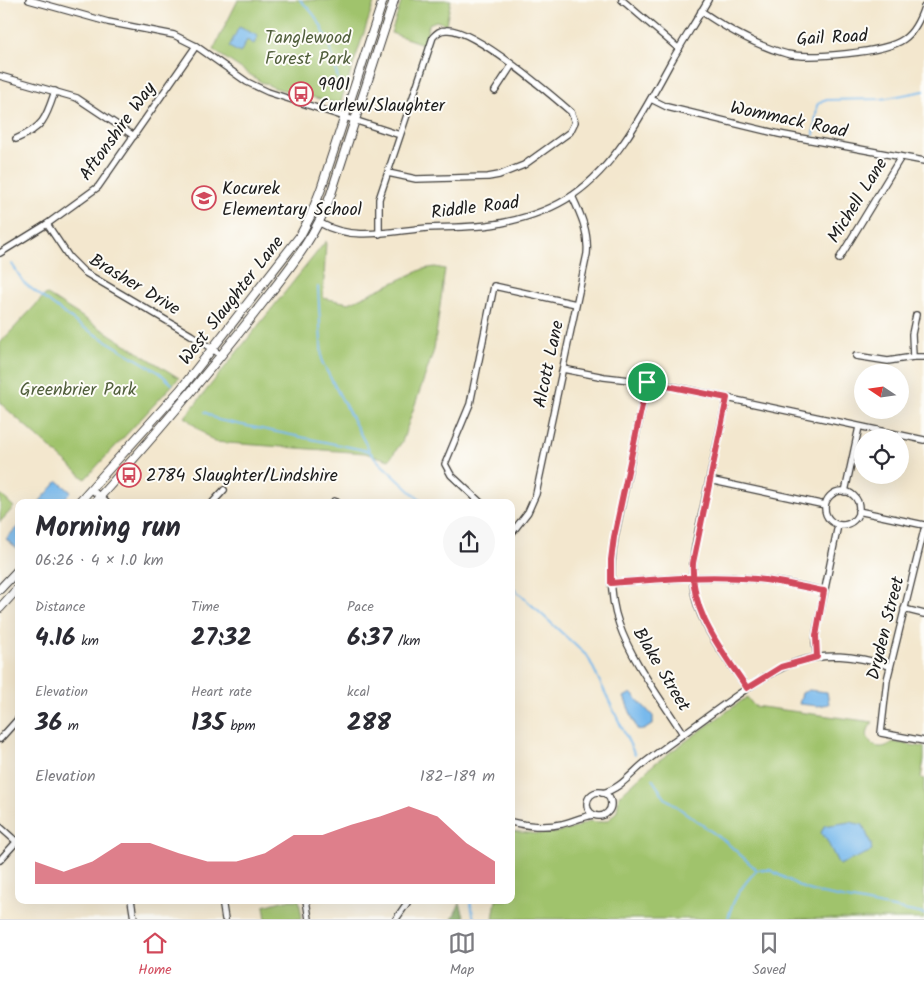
<!DOCTYPE html>
<html lang="en">
<head>
<meta charset="utf-8">
<style>
  body { margin:0; font-family:Kalam,sans-serif; background:#f7f7f7; color:#2b2b33; height:100vh; display:flex; flex-direction:column; font-size:19px; white-space:nowrap }
  * { box-sizing:border-box; margin:0 }
  p { font-size:16px; color:#7c7c81 }
  .icon { flex:none; width:28px; height:28px; fill:none; stroke:currentColor; stroke-width:2; stroke-linecap:round; stroke-linejoin:round }
  .map { position:relative; flex:1; overflow:hidden }
  .side { position:absolute; left:15px; top:499px; width:500px; height:405px; display:flex; flex-direction:column; background:#fff; border-radius:10px; box-shadow:0 5px 20px #0002 }
  .side>* { flex:none }
  .needle { width:32px; rotate:283deg }
  .tools { position:absolute; left:854px; top:364px; display:grid; gap:10px }
  .tools a { display:grid; place-items:center; width:55px; height:55px; border-radius:50%; background:#fff; box-shadow:0 5px 20px #0002; font-size:25px }
  .pin { position:absolute; display:grid; place-items:center; width:42px; height:42px; color:#fff; margin:-21px; border:2px solid #fff; border-radius:50%; box-shadow:0 1px 5px #0007 }
  .round { display:grid; place-items:center; flex:none; width:52px; height:52px; border-radius:26px; background:#f7f7f7 }
  .overview { display:flex; align-items:center; justify-content:space-between; height:85px; padding:0 20px }
  h1 { font-size:28px; font-weight:700; line-height:38px }
  .metrics { display:grid; grid-template-columns:repeat(3,1fr); gap:8px; height:85px; padding:5px 20px }
  .metrics div { display:grid; align-content:center }
  .metrics b { font-size:25px; font-weight:700 }
  .metrics small { font-size:14px; font-weight:400 }
  .metrics p { font-size:14px }
  .chart { height:140px; padding:10px 20px }
  .chart p { display:flex; justify-content:space-between }
  .chart svg { width:100%; height:90px; margin-top:5px; fill:#d1495b; opacity:.7 }
  .dock { display:flex; justify-content:space-around; align-items:center; height:70px; border-top:1px solid #e1e1e2; background:#fff; font-size:14px; color:#7c7c81 }
  .dock a { display:grid; justify-items:center; gap:2px }
  .dock .on { color:#d1495b }
  .map>svg:first-child { display:block }
</style>
</head>
<body>
<div class="map">
<svg width="924" height="919" viewBox="0 0 924 919">
  <rect width="100%" height="100%" fill="#fdfcf7"/>
  <filter id="ink" filterUnits="userSpaceOnUse"><feTurbulence type="fractalNoise" baseFrequency=".02" numOctaves="2"/><feDisplacementMap in="SourceGraphic" scale="10" xChannelSelector="R" yChannelSelector="G"/><feConvolveMatrix kernelMatrix="1 2 1 2 8 2 1 2 1" color-interpolation-filters="sRGB"/></filter>
  <filter id="wash" filterUnits="userSpaceOnUse"><feTurbulence type="fractalNoise" baseFrequency=".0096" numOctaves="4" result="noise"/><feDisplacementMap in="SourceGraphic" scale="20" xChannelSelector="R" yChannelSelector="G"/><feGaussianBlur stdDeviation="1.12" result="paint"/><feColorMatrix in="noise" values="0 0 0 0 0 0 0 0 0 0 0 0 0 0 0 0 0 1.4 0 .05"/><feComposite in="paint" operator="in"/></filter>
  <g filter="url(#wash)">
    <rect width="100%" height="100%" fill="#f3e7ce"/>
    <!-- green -->
    <g fill="#a0c36c" stroke="#5e7044">
      <path d="M238,0H375L340,104L275,88L261,82L213,50Z"/>
      <path d="M402,0H451L446,24L436,21L429,24L427,32L426,45L391,33Z"/>
      <path d="M326,241L323,298L349,303L423,269L435,267L445,269L434,350L402,442L389,460L365,453L214,442L185,417Z"/>
      <path d="M46,294L179,378L85,479L0,403V343Z"/>
      <path d="M0,494L14,507L0,522Z"/>
      <path d="M747,697L754,706L873,722C858,738 876,756 893,742L924,747V759L921,778L924,779V919H493L496,900H511V831L538,834L554,833L572,829L590,821L600,822L609,820L617,811L619,796L654,764Z"/>
      <path d="M285,900H299L302,919H266L264,906Z"/>
    </g>
    <!-- forest -->
    <path fill="#80a960" stroke="#4e623e" d="M460,903L465,919H452Z"/>
    <!-- water -->
    <g fill="#78b9ec" stroke="#4a6a84">
      <path d="M239,27L258,36L254,44L247,40L240,53L229,47Z"/>
      <path d="M58,481L71,492L61,502H39Z"/>
      <path d="M19,525V548L18,549L6,539Z"/>
      <path d="M809,690L827,692L829,704L818,706L799,704L802,693Z"/>
      <path d="M631,693L653,716V724L644,730L637,729L624,697Z"/>
      <path d="M850,822L863,825L871,844L872,851L839,865L826,839L821,833L824,826Z"/>
    </g>
    <g fill="none" stroke-linecap="round" stroke-linejoin="round">
      <!-- stream -->
      <g stroke="#78b9ec" stroke-width="2">
        <path d="M300,0C325,21 331,49 338,79"/>
        <path d="M814,135L817,105L823,100L882,99L924,91"/>
        <path d="M12,264L24,283L78,324L160,373L172,384"/>
        <path d="M318,287L322,362L369,450"/>
        <path d="M205,412L218,420L369,451L381,464L422,502"/>
        <path d="M511,586L588,657L635,755"/>
        <path d="M652,779L665,798L726,842L757,870"/>
        <path d="M470,900L474,919"/>
        <path d="M728,919C732,900 743,884 757,870H770L803,888L822,894L924,914"/>
      </g>
    </g>
  </g>
  <g filter="url(#ink)">
    <g fill="none" stroke-linecap="round" stroke-linejoin="round">
      <!-- minor casing -->
      <g stroke="#3c3a37" stroke-width="8">
        <g id="minor">
          <path d="M29,0L108,22L174,35L196,46L247,82L268,92L400,135"/>
          <path d="M622,0L679,49"/>
          <path d="M701,11C727,29 757,46 787,54C810,59 885,53 904,39C914,32 920,19 924,7"/>
          <path d="M0,76L77,98L134,136"/>
          <path d="M495,91L512,65"/>
          <path d="M651,99L667,107L779,134L924,161"/>
          <path d="M16,139C44,127 46,118 55,91"/>
          <path d="M320,223C353,242 391,231 427,228C453,227 481,228 506,222C529,217 554,208 573,195C618,164 645,109 671,62C683,41 696,21 708,0"/>
          <path d="M47,224L69,257L84,272L191,335L221,355"/>
          <path d="M379,234V199L433,37C437,33 440,30 446,30C472,27 549,93 571,112L575,122L570,132L524,165L499,175L488,177L416,179L388,173"/>
          <path d="M0,253L47,224L98,187L196,46"/>
          <path d="M839,259L901,157"/>
          <path d="M856,356L888,361L913,357H924"/>
          <path d="M913,357L912,334L916,315"/>
          <path d="M563,369L604,377L656,383L924,440"/>
          <path d="M647,382L615,537C610,566 609,596 619,624C632,662 662,700 683,734"/>
          <path d="M727,398C720,430 713,462 706,495C699,531 685,570 698,607C708,636 730,663 747,688"/>
          <path d="M709,480L825,505"/>
          <path d="M91,489L106,502"/>
          <circle cx="842" cy="508" r="17"/>
          <path d="M845,492L859,427"/>
          <path d="M334,501L337,502"/>
          <path d="M213,502L224,490"/>
          <path d="M480,502L451,475L445,464L470,404L494,286L576,304"/>
          <path d="M858,511L924,525"/>
          <path d="M924,530L887,680L881,733L924,741"/>
          <path d="M511,534L528,512L536,494L587,254C589,232 581,215 572,196"/>
          <path d="M611,583C659,579 708,575 756,579C779,581 802,586 824,591"/>
          <path d="M904,609L924,614"/>
          <path d="M817,657L815,643L817,628L838,525"/>
          <path d="M0,739L19,718"/>
          <circle cx="599" cy="804" r="12"/>
          <path d="M602,793C621,789 633,771 648,760C672,742 697,724 722,706C783,662 813,643 890,666"/>
          <path d="M511,822C528,826 545,828 562,824C573,821 582,817 593,815"/>
          <path d="M0,827L19,844"/>
          <path d="M0,860L19,839"/>
          <path d="M131,900L134,919"/>
          <path d="M222,900L225,919"/>
          <path d="M306,900L309,919"/>
          <path d="M396,919L407,903"/>
        </g>
      </g>
      <!-- major casing -->
      <g stroke="#3c3a37" stroke-width="10">
        <g id="major">
          <path d="M79,502L181,389L300,236L310,217L321,189L383,0"/>
          <path d="M95,502C150,441 203,379 254,314C283,276 315,240 331,194L394,0"/>
          <path d="M0,589L19,569"/>
          <path d="M0,608L19,587"/>
        </g>
      </g>
      <!-- minor -->
      <use href="#minor" stroke="#fff" stroke-width="5.5"/>
      <!-- major -->
      <use href="#major" stroke="#fff" stroke-width="8"/>
    </g>
  </g>
  <g fill="none" stroke-linecap="round" stroke-linejoin="round" filter="url(#ink)">
    <!-- route casing -->
    <g stroke="#fff" stroke-width="10">
      <path id="route" d="M647,382L727,398L693,563C690,613 721,649 747,688L781,667L817,657L816,636L824,591C802,587 779,581 756,579C708,575 659,579 611,583V560L614,537L647,382"/>
    </g>
    <!-- route -->
    <use href="#route" stroke="#d1495b" stroke-width="6"/>
  </g>
  <!-- icons -->
  <defs>
    <g id="bus-ring" transform="scale(1.25)"><circle r="9.5" fill="#fdfcf7" stroke="#d1495b" stroke-width="1.5"/><path d="M-5-6H5V4H4V6H2V4H-2V6H-4V4H-5ZM-3.5-4V0h7V-4ZM-3.5 1.2v1.5H-2V1.2ZM2 1.2v1.5H3.5V1.2Z" fill="#d1495b"/></g>
    <g id="school-ring" transform="scale(1.25)"><circle r="9.5" fill="#fdfcf7" stroke="#d1495b" stroke-width="1.5"/><path d="M0-5L7-2L0 1L-7-2ZM-4 1L0 2.5L4 1V4Q0 6-4 4Z" fill="#d1495b"/></g>
  </defs>
  <g fill-rule="evenodd">
    <use href="#bus-ring" x="301" y="94"/>
    <use href="#school-ring" x="204" y="198"/>
    <use href="#bus-ring" x="129" y="475"/>
  </g>
  <g text-anchor="middle" stroke-width="4" stroke-linejoin="round" paint-order="stroke">
    <!-- park labels -->
    <g font-size="18" fill="#515f3c" stroke="#fdfcf7">
      <text x="308" y="43">Tanglewood<tspan x="308" dy="21">Forest Park</tspan></text>
      <text x="78" y="395">Greenbrier Park</text>
    </g>
    <!-- street labels -->
    <g font-size="18" fill="#1c1c1c" stroke="#fdfcf7">
      <text transform="translate(832 37) rotate(-3)" y="6">Gail Road</text>
      <text transform="translate(789 119) rotate(12)" y="6">Wommack Road</text>
      <text transform="translate(117 131) rotate(-54)" y="6">Aftonshire Way</text>
      <text transform="translate(857 200) rotate(-58)" y="6">Michell Lane</text>
      <text transform="translate(475 207) rotate(-7)" y="6">Riddle Road</text>
      <text transform="translate(135 284) rotate(31)" y="6">Brasher Drive</text>
      <text transform="translate(231 300) rotate(-52)" y="6">West Slaughter Lane</text>
      <text transform="translate(548 364) rotate(-78)" y="6">Alcott Lane</text>
      <text transform="translate(885 628) rotate(-76)" y="6">Dryden Street</text>
      <text transform="translate(662 669) rotate(59)" y="6">Blake Street</text>
    </g>
    <!-- poi labels -->
    <g font-size="18" fill="#1c1c1c" stroke="#fdfcf7" text-anchor="start">
      <text x="318" y="90">9901<tspan x="318" dy="21">Curlew/Slaughter</tspan></text>
      <text x="222" y="194">Kocurek<tspan x="222" dy="21">Elementary School</tspan></text>
      <text x="146" y="481">2784 Slaughter/Lindshire</text>
    </g>
  </g>
</svg>
<div class="tools">
<a><svg class="needle" viewBox="-14 -14 28 28"><path d="M0-13l5 13h-10z" fill="#e53935"/><path d="M0 13l5-13h-10z" fill="#7c7c81"/></svg></a>
<a><svg class="icon" aria-label="locate" viewBox="0 0 24 24"><circle cx="12" cy="12" r="6"/><path d="M12 2v4M12 18v4M2 12h4M18 12h4"/></svg></a>
</div>
<div class="pin" style="left:647px;top:382px;background:#1e9e55"><svg class="icon" aria-label="arrive" viewBox="0 0 24 24"><path d="M6 21V4h12l-3 4 3 4H6"/></svg></div>
<section class="side">
<div class="overview"><div><h1>Morning run</h1><p>06:26 · 4 × 1.0 km</p></div><a class="round"><svg class="icon" aria-label="share" viewBox="0 0 24 24"><path d="M12 15V3M7 8l5-5 5 5M5 13v7h14v-7"/></svg></a></div>
<div class="metrics">
<div><p>Distance</p><b>4.16<small> km</small></b></div>
<div><p>Time</p><b>27:32</b></div>
<div><p>Pace</p><b>6:37<small> /km</small></b></div>
</div>
<div class="metrics">
<div><p>Elevation</p><b>36<small> m</small></b></div>
<div><p>Heart rate</p><b>135<small> bpm</small></b></div>
<div><p>kcal</p><b>288</b></div>
</div>
<div class="chart"><p><span>Elevation</span>182–189 m</p>
<svg viewBox="0 0 160 44" preserveAspectRatio="none"><path d="M0 44V33L10 38L20 33L30 24L40 24L50 29L60 33L70 33L80 29L90 20L100 20L110 15L120 11L130 6L140 11L150 24L160 33V44z"/></svg>
</div>
</section>
</div>
<nav class="dock">
<a class="on"><svg class="icon" aria-label="home" viewBox="0 0 24 24"><path d="M3 11l9-7 9 7M6 9v11h12V9"/></svg>Home</a>
<a><svg class="icon" aria-label="map" viewBox="0 0 24 24"><path d="M3 6l6-2 6 2 6-2v14l-6 2-6-2-6 2zM9 4v14M15 6v14"/></svg>Map</a>
<a><svg class="icon" aria-label="saved" viewBox="0 0 24 24"><path d="M7 4h10v16l-5-4-5 4z"/></svg>Saved</a>
</nav>
</body>
</html>
